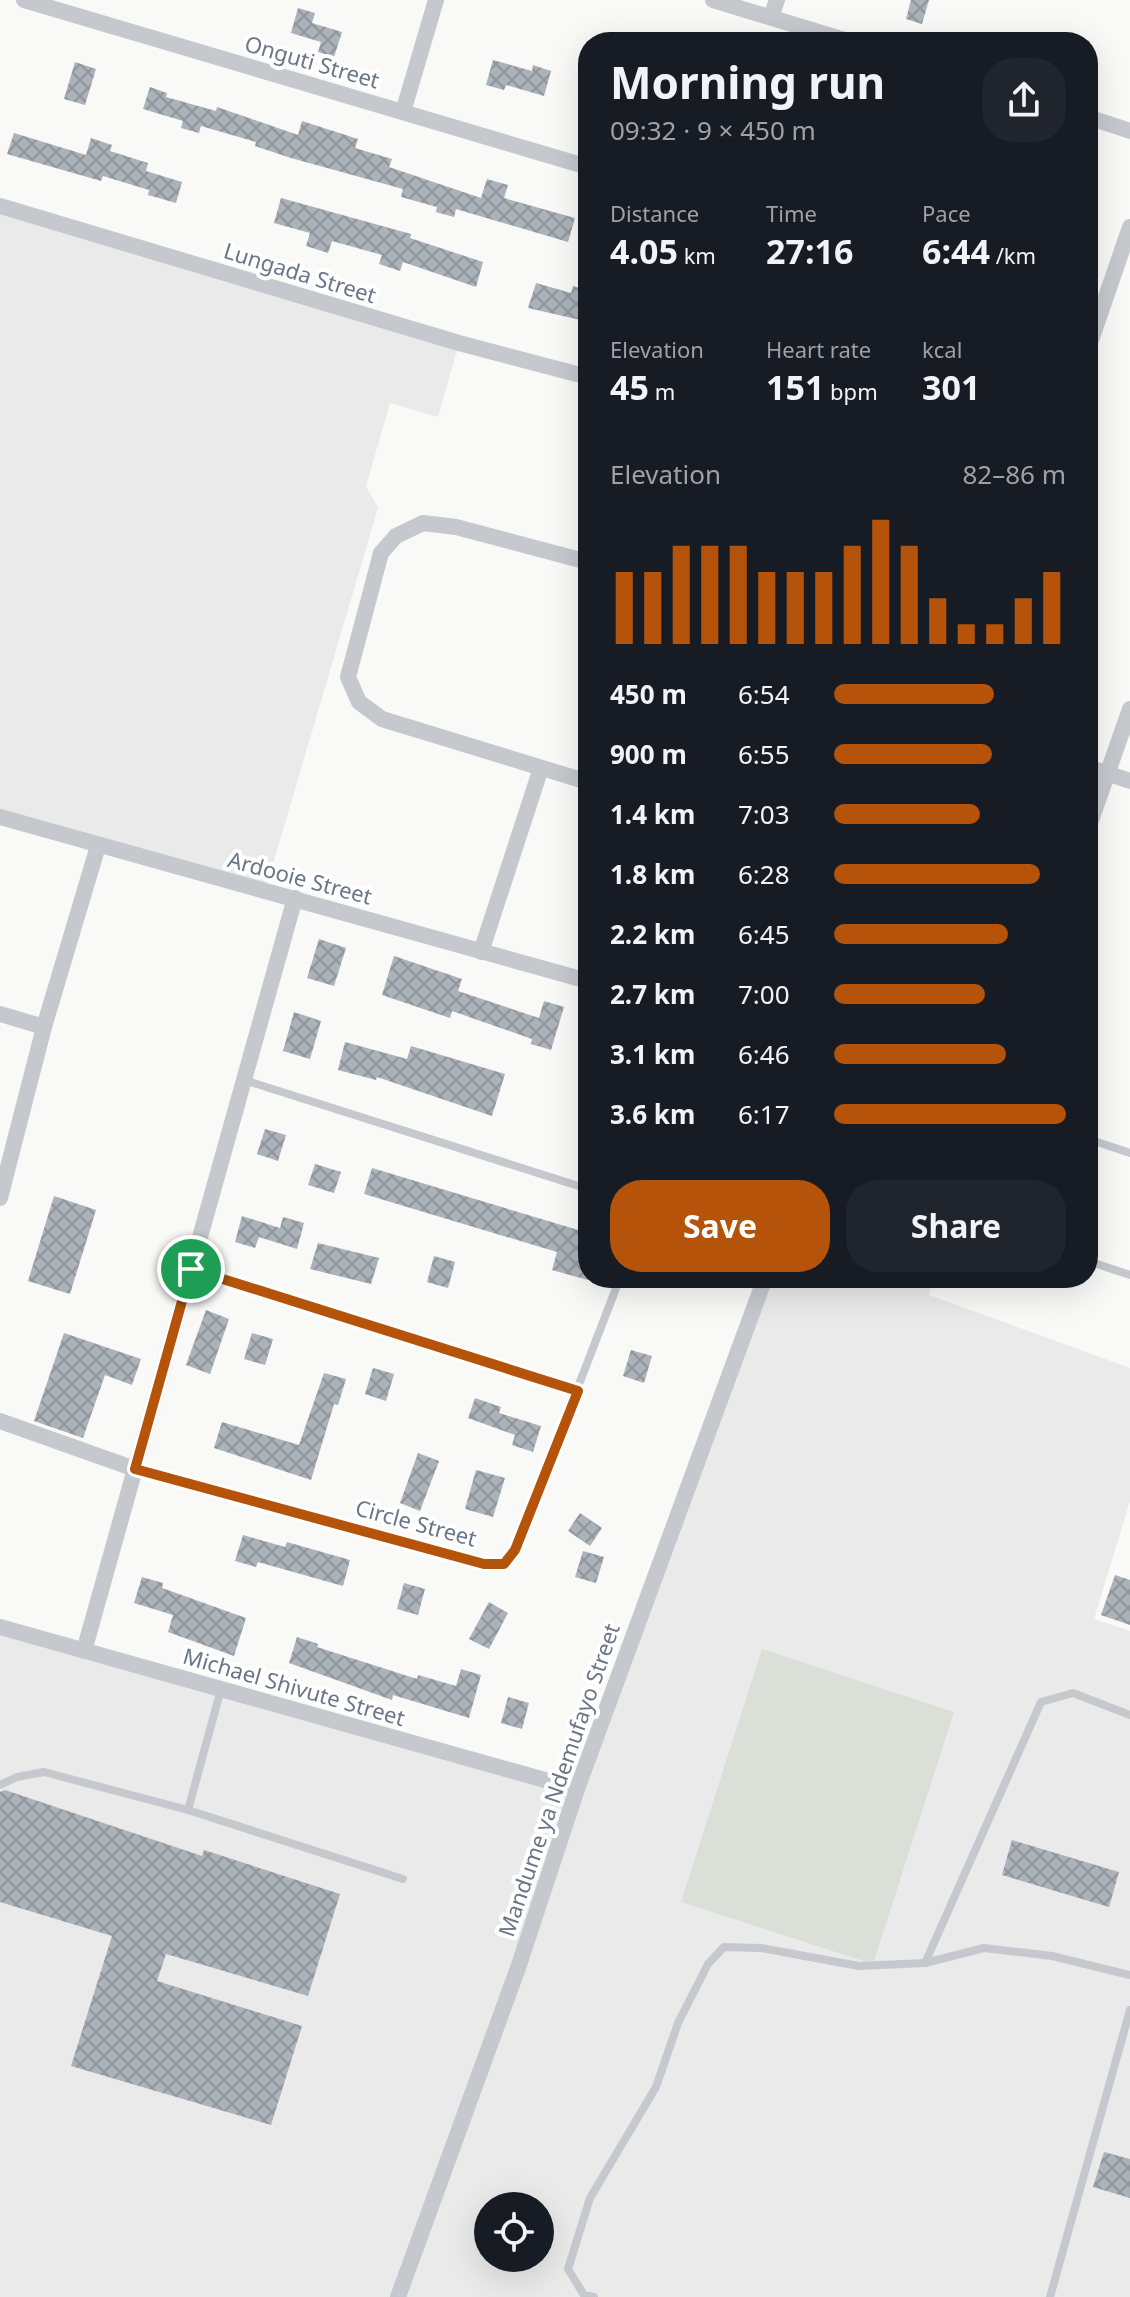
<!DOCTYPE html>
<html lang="en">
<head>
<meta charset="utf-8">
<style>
  body { margin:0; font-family:"Noto Sans",sans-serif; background:#20242c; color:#f1f3f6; height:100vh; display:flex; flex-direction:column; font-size:30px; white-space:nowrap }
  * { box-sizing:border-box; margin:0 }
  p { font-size:26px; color:#9ea1a6 }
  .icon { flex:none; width:44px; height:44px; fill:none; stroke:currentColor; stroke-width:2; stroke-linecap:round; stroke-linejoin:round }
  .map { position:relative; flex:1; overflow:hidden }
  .panel { position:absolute; left:578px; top:32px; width:520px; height:1256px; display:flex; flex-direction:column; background:#171b24; border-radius:32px; box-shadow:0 8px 32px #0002 }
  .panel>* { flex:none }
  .buttons { position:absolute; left:474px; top:2192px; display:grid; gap:16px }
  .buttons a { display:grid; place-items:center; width:80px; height:80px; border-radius:50%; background:#171b24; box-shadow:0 8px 32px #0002; font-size:40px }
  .pin { position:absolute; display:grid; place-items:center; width:68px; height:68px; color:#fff; margin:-34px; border:4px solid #fff; border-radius:50%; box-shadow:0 2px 8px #0007 }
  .round { display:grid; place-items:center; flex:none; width:84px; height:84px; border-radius:32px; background:#20242c }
  .head { display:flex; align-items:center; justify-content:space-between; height:136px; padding:0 32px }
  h1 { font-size:44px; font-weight:700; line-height:60px }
  .stats { display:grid; grid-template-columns:repeat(3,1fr); gap:12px; height:136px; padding:8px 32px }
  .stats div { display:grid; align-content:center }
  .stats b { font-size:34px; font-weight:700 }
  .stats small { font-size:22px; font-weight:400 }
  .stats p { font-size:22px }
  .chart { height:224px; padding:16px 32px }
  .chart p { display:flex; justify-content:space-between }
  .chart svg { width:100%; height:144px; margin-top:8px; stroke:#b45309; stroke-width:6 }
  .button { display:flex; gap:16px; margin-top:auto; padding:16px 32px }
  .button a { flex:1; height:92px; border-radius:32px; background:#b45309; color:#fff; font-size:32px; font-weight:700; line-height:92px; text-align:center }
  .button a+a { background:#20242c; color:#f1f3f6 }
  ul { padding:0 32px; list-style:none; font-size:26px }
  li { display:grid; grid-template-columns:128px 96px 1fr; align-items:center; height:60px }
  li i { height:20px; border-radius:10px; background:#b45309 }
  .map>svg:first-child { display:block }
</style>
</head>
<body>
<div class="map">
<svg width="1130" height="2297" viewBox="0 0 1130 2297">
  <defs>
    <pattern id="building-cross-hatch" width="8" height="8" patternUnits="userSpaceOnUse" patternTransform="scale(2)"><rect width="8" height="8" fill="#acb2b9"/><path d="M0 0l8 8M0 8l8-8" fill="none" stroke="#90959c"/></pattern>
  </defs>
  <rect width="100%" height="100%" fill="#f9f9f7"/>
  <!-- built -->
  <g fill="#eaeaea" fill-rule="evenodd">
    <path d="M0,206L459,343L438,417L390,403L366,486L378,508L265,891L0,817Z"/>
    <path d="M766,1278H933L929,1295L1130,1368V1501L1094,1619L1130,1631V2297H0V1627L576,1788ZM488,2206H540V2258H488Z"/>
  </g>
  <!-- pitch -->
  <path fill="#dae0d8" d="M762,1649L954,1712L873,1964L681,1902Z"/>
  <!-- building -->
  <g fill="url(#building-cross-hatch)">
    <path d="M911,0H929L922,24L906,19Z"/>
    <path d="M298,8L315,13L312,23L342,32L334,57L318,52L321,42L291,33Z"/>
    <path d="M493,60L532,71L533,65L551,71L544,96L506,85L504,90L486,85Z"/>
    <path d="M75,62L96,69L85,105L64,99Z"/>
    <path d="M150,87L167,93L166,97L216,111L217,107L298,135L302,121L358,139L355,148L392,159L389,167L481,198L487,179L508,185L504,198L575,218L568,242L456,209L454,217L436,212L437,207L401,197L403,189L291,158L255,146L256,142L201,126L199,133L181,128L183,121L143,109Z"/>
    <path d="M14,133L86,155L91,138L112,145L110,151L148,163L146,171L182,182L176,203L148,195L149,190L103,176L101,181L7,154Z"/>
    <path d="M281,198L411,234L410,238L483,262L476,287L403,262L400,271L379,264L382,255L332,241L328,253L306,246L310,233L274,223Z"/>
    <path d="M536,283L571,293L573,286L588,291L585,321L528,308Z"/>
    <path d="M319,939L346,948L334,986L307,978Z"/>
    <path d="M394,956L462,979L458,991L539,1018L544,1001L564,1007L551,1050L531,1044L532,1039L452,1011L450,1018L382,995Z"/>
    <path d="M294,1012L321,1021L310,1059L283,1051Z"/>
    <path d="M345,1042L407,1059L411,1046L505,1074L492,1116L377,1077L376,1080L338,1070Z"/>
    <path d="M265,1129L286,1135L278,1161L257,1154Z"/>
    <path d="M315,1164L341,1172L334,1193L308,1185Z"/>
    <path d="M372,1168L588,1233V1280L552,1270L557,1252L364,1194Z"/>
    <path d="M54,1196L96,1210L70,1294L28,1281Z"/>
    <path d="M242,1216L280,1228L283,1217L304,1223L297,1249L259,1237L255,1248L235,1242Z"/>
    <path d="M318,1243L379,1258L371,1284L310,1269Z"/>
    <path d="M434,1256L455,1262L448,1288L427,1282Z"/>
    <path d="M206,1310L229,1319L210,1374L186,1365Z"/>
    <path d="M64,1333L141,1359L132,1385L105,1375L83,1438L34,1421Z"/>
    <path d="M252,1333L273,1339L265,1365L244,1359Z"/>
    <path d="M631,1350L652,1356L644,1383L623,1376Z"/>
    <path d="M373,1368L394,1374L386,1401L365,1394Z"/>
    <path d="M324,1373L346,1379L338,1405L334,1404L311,1480L214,1448L222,1422L299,1445Z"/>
    <path d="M475,1398L501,1407L499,1413L541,1426L533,1452L512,1445L515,1435L468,1418Z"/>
    <path d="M418,1453L439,1461L420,1511L400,1503Z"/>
    <path d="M476,1470L505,1478L493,1517L465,1509Z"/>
    <path d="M580,1513L602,1528L590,1546L568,1531Z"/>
    <path d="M243,1535L285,1547L287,1542L350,1560L343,1586L258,1562L256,1567L235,1561Z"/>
    <path d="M583,1551L604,1557L596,1583L575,1577Z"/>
    <path d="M1115,1575L1130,1580V1625L1101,1615Z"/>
    <path d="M142,1577L163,1583L162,1588L246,1618L234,1656L168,1632L173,1615L134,1603Z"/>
    <path d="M404,1583L425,1589L418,1615L397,1609Z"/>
    <path d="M489,1602L508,1613L489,1649L469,1639Z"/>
    <path d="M297,1637L318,1644L317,1647L417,1679L418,1675L456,1686L461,1669L481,1675L469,1718L393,1695L392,1700L289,1663Z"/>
    <path d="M508,1697L529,1703L522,1729L501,1723Z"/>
    <path d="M5,1790L202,1856L204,1850L340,1894L308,1996L166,1954L157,1981L302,2026L271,2125L71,2066L112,1936L0,1902V1792Z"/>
    <path d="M1012,1840L1119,1872L1109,1907L1002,1875Z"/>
    <path d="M1104,2152L1130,2159V2198L1093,2187Z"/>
  </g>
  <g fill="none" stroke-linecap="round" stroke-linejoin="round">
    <!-- service -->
    <g stroke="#c5c8cc" stroke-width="8">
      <path d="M244,1080L588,1189"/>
      <path d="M1088,1139L1130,1153"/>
      <path d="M1088,1261L1130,1275"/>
      <path d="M191,1269L578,1391"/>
      <path d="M135,1469L484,1564H504L515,1550L620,1278"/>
      <path d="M0,1785L17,1777L44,1772L188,1810L221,1689"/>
      <path d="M188,1810L403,1879"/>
      <path d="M925,1963L1041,1702L1073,1693L1130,1715"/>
      <path d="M594,2297L584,2295L568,2269L590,2198L656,2087L678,2023L708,1964L724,1947L761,1948L859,1966L925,1963L984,1948L1052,1956L1130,1975"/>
      <path d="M1050,2297L1130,2010"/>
    </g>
    <!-- minor -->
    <g stroke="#c5c8cc" stroke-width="16">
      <path d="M24,0L588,167"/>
      <path d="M713,0L851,42"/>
      <path d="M771,17L777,0"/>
      <path d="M403,112L436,0"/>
      <path d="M1088,117L1130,131"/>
      <path d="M0,206L459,343L588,377"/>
      <path d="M1088,349L1130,227"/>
      <path d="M588,562L456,527L423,523L396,536L381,553L348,677L359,702L382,719L588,782"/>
      <path d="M1088,767L1130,781"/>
      <path d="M0,817L588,981"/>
      <path d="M1088,829L1130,709"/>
      <path d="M481,952L541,768"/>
      <path d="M0,1014L44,1027"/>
      <path d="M0,1198L44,1027L98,846"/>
      <path d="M0,1421L135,1469"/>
      <path d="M0,1627L577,1789"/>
      <path d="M84,1651L295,898"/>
      <path d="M398,2297L518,1968L577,1789L765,1278"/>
    </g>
  </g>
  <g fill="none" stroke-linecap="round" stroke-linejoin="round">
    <!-- route casing -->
    <g stroke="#fff" stroke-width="16">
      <path id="route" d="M191,1269L578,1391L515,1550L504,1564H484L135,1469Z"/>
    </g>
    <!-- route -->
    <use href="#route" stroke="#b45309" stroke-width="10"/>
  </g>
  <g text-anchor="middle" stroke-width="8" stroke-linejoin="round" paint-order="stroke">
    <!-- street labels -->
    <g font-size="22" fill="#6a7587" stroke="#fff">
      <text transform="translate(312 62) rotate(16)" y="8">Onguti Street</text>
      <text transform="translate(300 273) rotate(17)" y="8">Lungada Street</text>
      <text transform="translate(300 878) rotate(15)" y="8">Ardooie Street</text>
      <text transform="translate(416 1523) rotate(15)" y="8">Circle Street</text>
      <text transform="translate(294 1687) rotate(16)" y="8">Michael Shivute Street</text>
      <text transform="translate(559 1780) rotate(-71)" y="8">Mandume ya Ndemufayo Street</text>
    </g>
  </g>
</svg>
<div class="buttons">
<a><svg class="icon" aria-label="locate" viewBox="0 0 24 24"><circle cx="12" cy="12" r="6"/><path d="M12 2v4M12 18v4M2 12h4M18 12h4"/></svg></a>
</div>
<div class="pin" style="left:191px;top:1269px;background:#1e9e55"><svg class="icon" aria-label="arrive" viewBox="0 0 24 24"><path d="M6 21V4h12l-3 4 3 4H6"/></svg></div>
<section class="panel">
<div class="head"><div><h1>Morning run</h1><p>09:32 · 9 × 450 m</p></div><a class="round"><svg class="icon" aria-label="share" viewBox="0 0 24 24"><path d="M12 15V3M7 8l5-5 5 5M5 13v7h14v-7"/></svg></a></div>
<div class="stats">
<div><p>Distance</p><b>4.05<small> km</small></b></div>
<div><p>Time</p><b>27:16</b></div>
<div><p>Pace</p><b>6:44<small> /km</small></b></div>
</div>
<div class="stats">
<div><p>Elevation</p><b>45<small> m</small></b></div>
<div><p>Heart rate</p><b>151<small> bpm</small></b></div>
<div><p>kcal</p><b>301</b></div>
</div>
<div class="chart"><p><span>Elevation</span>82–86 m</p>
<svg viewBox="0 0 160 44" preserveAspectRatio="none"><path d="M5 44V22M15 44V22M25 44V14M35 44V14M45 44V14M55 44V22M65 44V22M75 44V22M85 44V14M95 44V6M105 44V14M115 44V30M125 44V38M135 44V38M145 44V30M155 44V22"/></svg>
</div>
<ul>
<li><b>450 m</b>6:54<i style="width:69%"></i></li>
<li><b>900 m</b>6:55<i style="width:68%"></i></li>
<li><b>1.4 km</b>7:03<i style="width:63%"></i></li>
<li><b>1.8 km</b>6:28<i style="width:89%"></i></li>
<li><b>2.2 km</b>6:45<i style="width:75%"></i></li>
<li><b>2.7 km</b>7:00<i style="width:65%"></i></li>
<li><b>3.1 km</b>6:46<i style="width:74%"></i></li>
<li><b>3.6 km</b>6:17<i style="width:100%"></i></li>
</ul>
<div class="button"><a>Save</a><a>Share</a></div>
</section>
</div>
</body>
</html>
